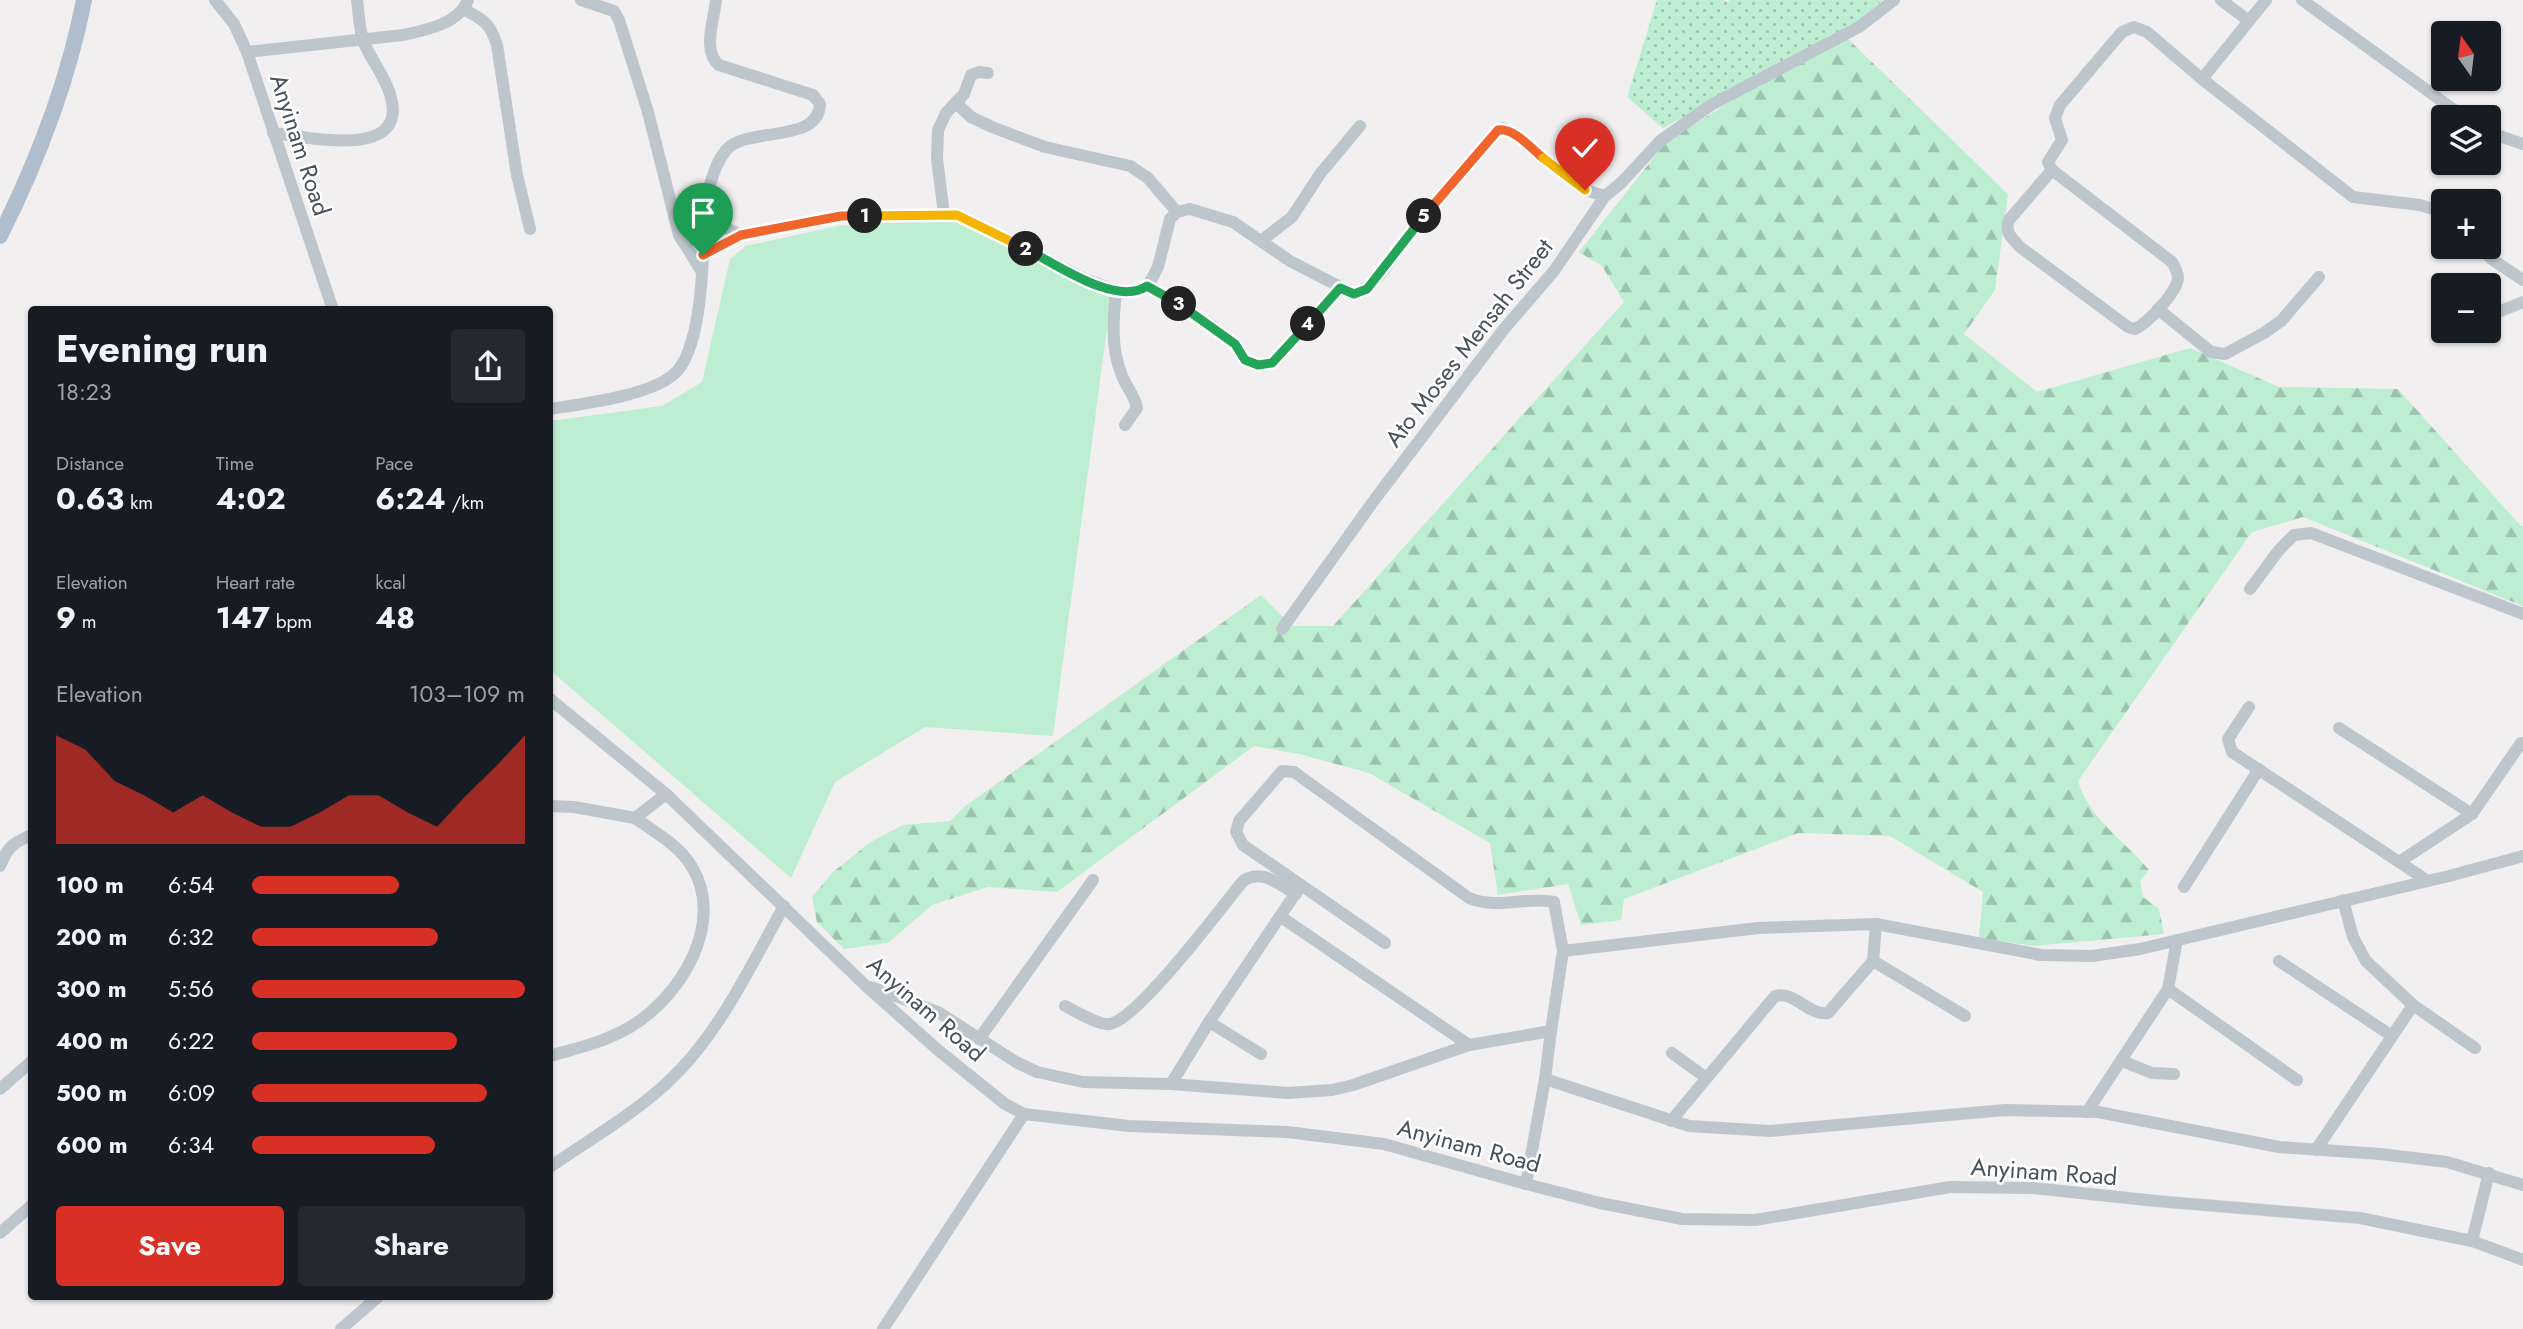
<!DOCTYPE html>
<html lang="en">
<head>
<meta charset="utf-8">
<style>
  body { margin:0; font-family:Jost,sans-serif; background:#242831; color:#f1f3f6; height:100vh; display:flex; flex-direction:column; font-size:26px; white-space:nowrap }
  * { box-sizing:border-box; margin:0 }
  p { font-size:23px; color:#9ea1a6 }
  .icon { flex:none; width:38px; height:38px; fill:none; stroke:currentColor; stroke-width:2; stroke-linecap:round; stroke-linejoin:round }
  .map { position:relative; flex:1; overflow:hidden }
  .details { position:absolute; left:28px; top:306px; width:525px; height:994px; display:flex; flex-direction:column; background:#171b24; border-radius:7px; box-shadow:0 2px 5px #0004 }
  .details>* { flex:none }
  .needle { width:46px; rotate:346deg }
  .tools { position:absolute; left:2431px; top:21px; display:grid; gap:14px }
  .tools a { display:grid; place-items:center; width:70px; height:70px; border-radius:7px; background:#171b24; box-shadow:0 2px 5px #0004; font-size:35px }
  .pin { position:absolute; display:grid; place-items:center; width:60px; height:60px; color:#fff; margin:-72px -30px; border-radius:50% 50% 50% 0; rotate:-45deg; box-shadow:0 0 7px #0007 }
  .pin .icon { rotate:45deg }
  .km { position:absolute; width:35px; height:35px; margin:-18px; border-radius:50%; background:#222; color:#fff; font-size:19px; line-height:35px; text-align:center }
  .round { display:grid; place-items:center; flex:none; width:74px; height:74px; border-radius:7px; background:#242831 }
  .head { display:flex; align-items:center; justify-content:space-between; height:119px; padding:0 28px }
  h1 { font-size:38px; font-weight:700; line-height:52px }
  .stats { display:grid; grid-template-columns:repeat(3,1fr); gap:10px; height:119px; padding:7px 28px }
  .stats div { display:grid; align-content:center }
  .stats b { font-size:30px; font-weight:700 }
  .stats small { font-size:19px; font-weight:400 }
  .stats p { font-size:19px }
  .chart { height:196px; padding:14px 28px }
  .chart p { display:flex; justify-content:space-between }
  .chart svg { width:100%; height:126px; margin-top:7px; fill:#d93025; opacity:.7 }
  .primary-button { display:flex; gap:14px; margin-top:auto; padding:14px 28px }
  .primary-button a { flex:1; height:80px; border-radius:7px; background:#d93025; color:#fff; font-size:28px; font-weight:700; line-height:80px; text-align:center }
  .primary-button a+a { background:#242831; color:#f1f3f6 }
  ul { padding:0 28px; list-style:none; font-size:23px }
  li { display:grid; grid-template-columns:112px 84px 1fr; align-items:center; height:52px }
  li i { height:18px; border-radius:9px; background:#d93025 }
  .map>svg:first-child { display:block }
</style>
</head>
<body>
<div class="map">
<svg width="2523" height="1329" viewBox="0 0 2523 1329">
  <defs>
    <pattern id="grass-dots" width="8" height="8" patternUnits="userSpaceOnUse" patternTransform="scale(1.75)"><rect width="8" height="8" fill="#beeed1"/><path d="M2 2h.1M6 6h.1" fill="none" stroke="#9cc3ad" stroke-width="1.8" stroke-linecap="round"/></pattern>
    <pattern id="forest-firs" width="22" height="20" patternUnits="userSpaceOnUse" patternTransform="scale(1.75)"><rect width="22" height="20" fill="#beeed1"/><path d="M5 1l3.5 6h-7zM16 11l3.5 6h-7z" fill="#9cc3ad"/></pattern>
  </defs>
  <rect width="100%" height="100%" fill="#f1efef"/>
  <!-- grass -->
  <path fill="url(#grass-dots)" d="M1657,0H1722L1729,2V0H1883L1858,21L1663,128L1627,97Z"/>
  <!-- forest -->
  <path fill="url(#forest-firs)" d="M1847,38L2008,194L1995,290L1964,334L2037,392L2190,348L2279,387L2398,389L2520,525L2523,526V606L2303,517L2252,532L2078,781C2089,819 2124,840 2149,870L2140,881L2143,897L2159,909L2164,934L2034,946L1979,938L1983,892L1890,836L1798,833L1624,899L1621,920L1581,925L1568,884L1498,895L1490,843L1369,773L1299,754L1254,746L1057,892L988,887L932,905L888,943L844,949L817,922L812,897L832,873L869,843L903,825L950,821L964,807L1261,595L1292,626H1333L1624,302L1602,266L1579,252L1666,142L1741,95Z"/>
  <!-- pitch -->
  <path fill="#beeed1" d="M955,218L1111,298L1053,736L925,727L835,782L791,878L550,670V421L662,406L702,382L730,259L746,246L838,226Z"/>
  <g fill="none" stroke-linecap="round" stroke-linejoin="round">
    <!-- minor -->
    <g stroke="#bdc6cd" stroke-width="12">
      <path d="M215,0L234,24L247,52L333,310"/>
      <path d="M581,0L614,11L619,20L648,112L679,235L702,272"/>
      <path d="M2221,0L2249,21"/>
      <path d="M2302,0L2464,117"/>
      <path d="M465,10C484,20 490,23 497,45L517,175L530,229"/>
      <path d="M247,52L403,35C426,30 459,24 468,0"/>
      <path d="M2202,79L2266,0"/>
      <path d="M956,103L971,117L992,127L1045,147L1130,166L1148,178L1177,212"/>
      <path d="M2488,132L2523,144"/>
      <path d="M273,133C309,137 414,162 389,91C383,74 371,59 364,43C359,30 359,14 357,0"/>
      <path d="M2052,170L2009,220C2004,232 2012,238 2020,247L2128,327L2135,329C2148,323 2177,292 2178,278C2178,272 2175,267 2172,262L2052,170L2048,162L2062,140L2055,118L2060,105L2122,32L2134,27L2147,32L2202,79L2353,197L2420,205L2443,212"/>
      <path d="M944,214L937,159L938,130L946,113L964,94L971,75L979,72L988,73"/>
      <path d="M704,219L742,235"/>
      <path d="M1262,240L1292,217L1320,174L1360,126"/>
      <path d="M2479,247L2493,260L2523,280"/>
      <path d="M703,255L742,235L840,216L908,217L944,214L963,217L1087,280L1123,293L1140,290L1148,286L1158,267L1170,219L1177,212L1190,209L1233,222L1290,261L1354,294C1382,284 1394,252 1412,230C1440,196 1470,163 1498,130L1503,128L1515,135L1575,183L1585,190L1605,196"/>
      <path d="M1148,286L1211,325L1235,344L1245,360L1258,365L1272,363L1341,288"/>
      <path d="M1116,292C1113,319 1111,348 1121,373C1125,386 1135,395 1137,408L1125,425"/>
      <path d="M2158,309L2211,352L2225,354L2264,333L2281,321L2319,277"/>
      <path d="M2488,316L2523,302"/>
      <path d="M2455,334L2459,331"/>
      <path d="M550,409C582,404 648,396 673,375C701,353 703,266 704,231C705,204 709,172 726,150C747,126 819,144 820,104L813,95L719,65C702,51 714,20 716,0"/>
      <path d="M2250,589L2279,550L2294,535L2311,533L2523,614"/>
      <path d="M1282,629L1375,499L1504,329L1554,271L1605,196L1621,183L1660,141L1711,105L1859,27L1894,0"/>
      <path d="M550,699L666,794L865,985L938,1050L1005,1104L1024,1114L1129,1126L1287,1132L1384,1144L1526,1184L1600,1203L1682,1219L1755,1220L1950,1187L2033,1188L2156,1201L2360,1218L2472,1241L2523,1260"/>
      <path d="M2249,707L2228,739L2232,752L2428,881"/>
      <path d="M2339,728L2472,814"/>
      <path d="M550,806L574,807L635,818L666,794"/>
      <path d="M2399,862L2472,814L2521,743"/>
      <path d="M0,866C8,847 12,843 32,835"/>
      <path d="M1301,885L1385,943"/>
      <path d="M2184,887L2259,769"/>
      <path d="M2343,900L2353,937L2366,961L2413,1005L2475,1048"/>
      <path d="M1281,917L1469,1045"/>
      <path d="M1873,961L1876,924"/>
      <path d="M2279,961L2392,1036"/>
      <path d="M871,987L938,1012L1016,1062L1037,1072L1083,1082L1171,1084L1288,1093L1332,1090L1353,1085L1469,1045L1551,1031L1545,1079L1526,1184"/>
      <path d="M2168,989L2297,1080"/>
      <path d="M1065,1006C1075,1011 1100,1026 1110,1024C1138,1019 1222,907 1243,881C1262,868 1278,884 1296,894"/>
      <path d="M1209,1022L1261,1054"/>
      <path d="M1551,1031L1563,951L1758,928L1876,924L2041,955L2092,956L2140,949L2449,876L2523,856"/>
      <path d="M979,1039L1093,880"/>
      <path d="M1672,1053L1705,1077"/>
      <path d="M550,1056C577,1048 605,1042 630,1027C680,998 726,923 692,867C680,846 655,832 635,818"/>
      <path d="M2122,1061L2152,1073L2174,1074"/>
      <path d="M1545,1079L1689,1126L1770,1131L2005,1110L2098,1112L2279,1147L2380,1154L2447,1162L2523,1185"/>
      <path d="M1171,1084L1209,1022L1301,885L1243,845L1236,832L1239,821L1282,771L1294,772L1469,898C1498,910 1525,896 1554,902L1563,951"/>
      <path d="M0,1089L32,1061"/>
      <path d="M2087,1112L2168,989L2177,940"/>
      <path d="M1671,1121L1775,996C1796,991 1808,1016 1828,1013L1873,961L1965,1016"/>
      <path d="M2316,1150L2413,1005"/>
      <path d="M550,1167C589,1140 632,1115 667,1083C719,1035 750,967 784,906"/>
      <path d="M0,1233L32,1205"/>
      <path d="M2472,1241L2489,1173"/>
      <path d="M341,1329L378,1297"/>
      <path d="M883,1329L1024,1114"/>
    </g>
    <!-- major -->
    <path stroke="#afbdcd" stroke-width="16" d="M0,236C37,162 68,82 84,0"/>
  </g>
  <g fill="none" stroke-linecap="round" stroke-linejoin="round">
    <!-- split-1 casing -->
    <g stroke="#fff" stroke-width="14">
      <path id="split-1" d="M703,255L741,235L841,216H865"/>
    </g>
    <!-- split-2 casing -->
    <g stroke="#fff" stroke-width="14">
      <path id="split-2" d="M865,216L957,215L1026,249"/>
    </g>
    <!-- split-3 casing -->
    <g stroke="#fff" stroke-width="14">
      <path id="split-3" d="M1026,249C1056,264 1116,307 1147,286L1179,304"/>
    </g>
    <!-- split-4 casing -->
    <g stroke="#fff" stroke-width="14">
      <path id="split-4" d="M1179,304L1235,344L1245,360L1258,365L1272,363L1308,324"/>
    </g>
    <!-- split-5 casing -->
    <g stroke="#fff" stroke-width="14">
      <path id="split-5" d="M1308,324L1340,288L1354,294L1367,289L1424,216"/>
    </g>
    <!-- split-6 casing -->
    <g stroke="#fff" stroke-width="14">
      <path id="split-6" d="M1424,216L1498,130C1514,128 1531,148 1543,158"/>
    </g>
    <!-- split-7 casing -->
    <g stroke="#fff" stroke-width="14">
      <path id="split-7" d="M1543,158L1585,190"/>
    </g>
    <!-- split-1 -->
    <use href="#split-1" stroke="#f0652b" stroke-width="9"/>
    <!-- split-2 -->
    <use href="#split-2" stroke="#f5b400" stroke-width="9"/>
    <!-- split-3 -->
    <use href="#split-3" stroke="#22a559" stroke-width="9"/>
    <!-- split-4 -->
    <use href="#split-4" stroke="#22a559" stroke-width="9"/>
    <!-- split-5 -->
    <use href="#split-5" stroke="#22a559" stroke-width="9"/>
    <!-- split-6 -->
    <use href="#split-6" stroke="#f0652b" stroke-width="9"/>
    <!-- split-7 -->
    <use href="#split-7" stroke="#f5b400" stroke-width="9"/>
  </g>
  <g text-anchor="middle" stroke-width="5" stroke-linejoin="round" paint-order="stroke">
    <!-- street labels -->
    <g font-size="24" fill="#47515c" stroke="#fff">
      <text transform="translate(300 145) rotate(72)" y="8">Anyinam Road</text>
      <text transform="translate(1469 343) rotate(-52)" y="8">Ato Moses Mensah Street</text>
      <text transform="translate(926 1009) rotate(41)" y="8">Anyinam Road</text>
      <text transform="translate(1469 1146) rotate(15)" y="8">Anyinam Road</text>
      <text transform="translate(2044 1172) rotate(4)" y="8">Anyinam Road</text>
    </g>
  </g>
</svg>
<div class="tools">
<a><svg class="needle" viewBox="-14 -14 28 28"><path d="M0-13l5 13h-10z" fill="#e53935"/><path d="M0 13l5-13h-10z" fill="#9ea1a6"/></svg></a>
<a><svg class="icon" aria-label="layers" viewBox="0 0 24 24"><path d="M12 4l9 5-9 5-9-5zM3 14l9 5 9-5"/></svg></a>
<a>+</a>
<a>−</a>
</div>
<div class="pin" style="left:703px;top:255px;background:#1e9e55"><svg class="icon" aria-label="arrive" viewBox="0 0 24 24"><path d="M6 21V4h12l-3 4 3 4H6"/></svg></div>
<div class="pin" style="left:1585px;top:190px;background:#d93025"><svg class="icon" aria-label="check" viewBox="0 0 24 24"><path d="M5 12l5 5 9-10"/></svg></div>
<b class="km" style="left:865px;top:216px">1</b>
<b class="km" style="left:1026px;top:249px">2</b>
<b class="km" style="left:1179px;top:304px">3</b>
<b class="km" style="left:1308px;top:324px">4</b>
<b class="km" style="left:1424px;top:216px">5</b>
<section class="details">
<div class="head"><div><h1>Evening run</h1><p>18:23</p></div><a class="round"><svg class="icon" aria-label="share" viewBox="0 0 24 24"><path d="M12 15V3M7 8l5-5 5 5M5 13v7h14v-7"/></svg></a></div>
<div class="stats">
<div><p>Distance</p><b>0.63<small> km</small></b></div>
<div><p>Time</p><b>4:02</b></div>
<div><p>Pace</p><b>6:24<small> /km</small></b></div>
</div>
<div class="stats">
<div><p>Elevation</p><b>9<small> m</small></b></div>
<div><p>Heart rate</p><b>147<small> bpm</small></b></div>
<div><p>kcal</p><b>48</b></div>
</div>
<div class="chart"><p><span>Elevation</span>103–109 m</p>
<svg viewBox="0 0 160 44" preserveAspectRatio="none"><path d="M0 44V6L10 11L20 22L30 27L40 33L50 27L60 33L70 38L80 38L90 33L100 27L110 27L120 33L130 38L140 27L150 17L160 6V44z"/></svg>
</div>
<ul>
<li><b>100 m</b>6:54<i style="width:54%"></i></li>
<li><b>200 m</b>6:32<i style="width:68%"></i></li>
<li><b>300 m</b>5:56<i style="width:100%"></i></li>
<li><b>400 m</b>6:22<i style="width:75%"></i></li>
<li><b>500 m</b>6:09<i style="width:86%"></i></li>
<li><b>600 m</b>6:34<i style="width:67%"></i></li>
</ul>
<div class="primary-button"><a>Save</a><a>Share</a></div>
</section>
</div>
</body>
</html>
